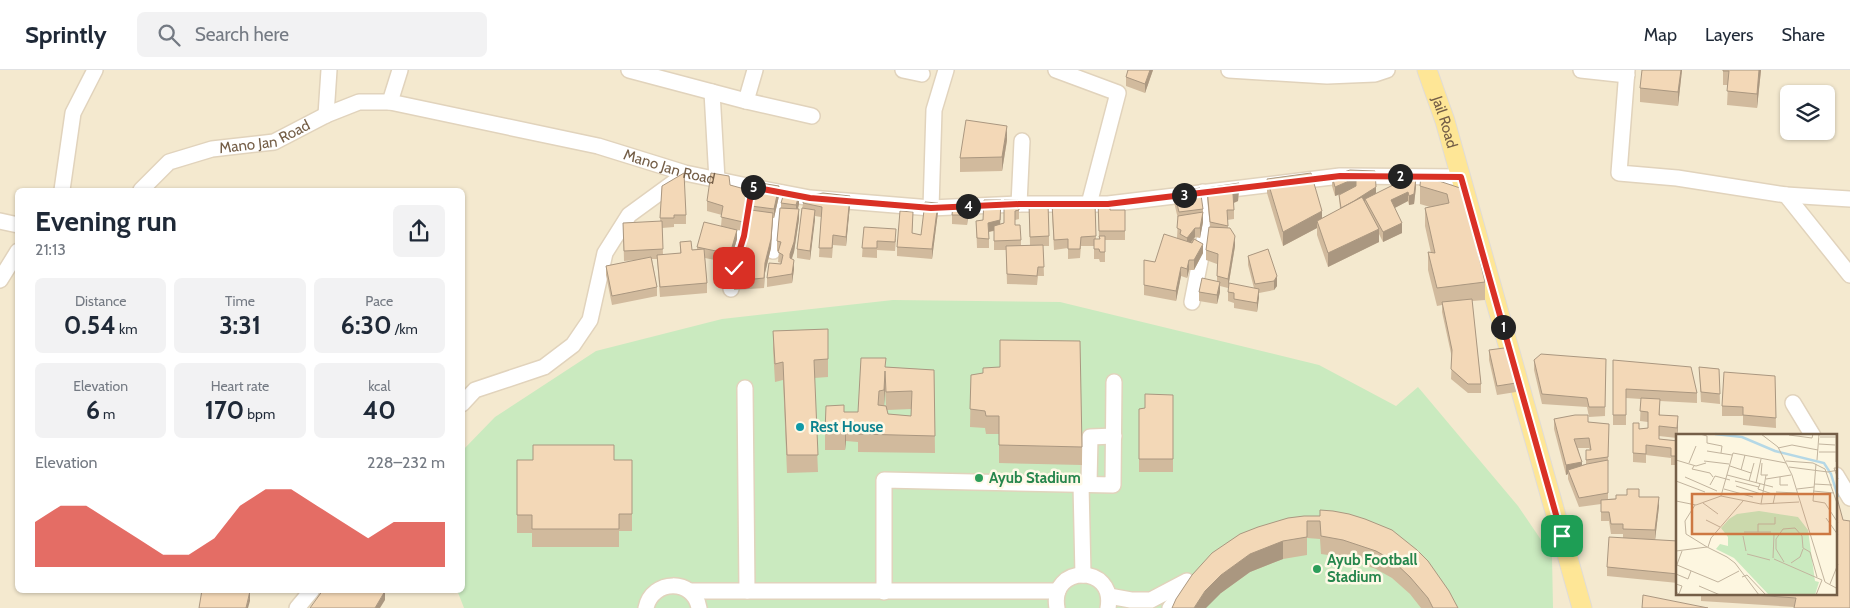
<!DOCTYPE html>
<html lang="en">
<head>
<meta charset="utf-8">
<style>
  body { margin:0; font-family:Cabin,sans-serif; background:#f2f2f3; color:#1f2937; height:100vh; display:flex; flex-direction:column; font-size:19px; white-space:nowrap }
  * { box-sizing:border-box; margin:0 }
  p { font-size:16px; color:#747a83 }
  .icon { flex:none; width:28px; height:28px; fill:none; stroke:currentColor; stroke-width:2; stroke-linecap:round; stroke-linejoin:round }
  .map { position:relative; flex:1; overflow:hidden }
  .panel { position:absolute; left:15px; top:118px; width:450px; height:405px; display:flex; flex-direction:column; background:#fff; border-radius:8px; box-shadow:0 1px 4px #0004 }
  .panel>* { flex:none }
  .tools { position:absolute; left:1780px; top:15px; display:grid; gap:10px }
  .tools a { display:grid; place-items:center; width:55px; height:55px; border-radius:8px; background:#fff; box-shadow:0 1px 4px #0004; font-size:25px }
  .pin { position:absolute; display:grid; place-items:center; width:42px; height:42px; color:#fff; margin:-21px; border-radius:10px; box-shadow:0 2px 8px #0006 }
  .km { position:absolute; width:25px; height:25px; margin:-12px; border-radius:50%; background:#222; color:#fff; font-size:14px; line-height:25px; text-align:center }
  .round { display:grid; place-items:center; flex:none; width:52px; height:52px; border-radius:8px; background:#f2f2f3 }
  .headline { display:flex; align-items:center; justify-content:space-between; height:85px; padding:0 20px }
  h1 { font-size:28px; font-weight:700; line-height:38px }
  .figures { display:grid; grid-template-columns:repeat(3,1fr); gap:8px; height:85px; padding:5px 20px }
  .figures div { display:grid; align-content:center; border-radius:8px; background:#f2f2f3; text-align:center }
  .figures b { font-size:25px; font-weight:700 }
  .figures small { font-size:14px; font-weight:400 }
  .figures p { font-size:14px }
  .chart { height:140px; padding:10px 20px }
  .chart p { display:flex; justify-content:space-between }
  .chart svg { width:100%; height:90px; margin-top:5px; fill:#d93025; opacity:.7 }
  header { display:flex; align-items:center; gap:30px; box-sizing:border-box; height:70px; padding:0 25px; background:#fff; border-bottom:1px solid #e0e1e3 }
  header strong { font-size:24px }
  nav { display:flex; gap:28px; margin-inline-start:auto; font-size:18px }
  .search { width:350px; height:45px; background:#f2f2f3; display:flex; align-items:center; gap:12px; box-sizing:border-box; padding:0 18px; border-radius:8px; color:#747a83; font-size:19px }
  .map>svg:first-child { display:block }
</style>
</head>
<body>
<header>
<strong>Sprintly</strong>
<div class="search"><svg class="icon" aria-label="search" viewBox="0 0 24 24"><circle cx="10" cy="10" r="6"/><path d="M15 15l6 6"/></svg>Search here</div>
<nav><a>Map</a><a>Layers</a><a>Share</a></nav>
</header>
<div class="map">
<svg width="1850" height="538" viewBox="0 0 1850 538">
  <rect width="100%" height="100%" fill="#fdf6e0"/>
  <!-- residential -->
  <path fill="#f4e9cf" fill-rule="evenodd" d="M0,0H1850V538H0ZM1789,24H1826V61H1789ZM18,120H462V520H18ZM1678,366H1836V524H1678Z"/>
  <!-- grass -->
  <path fill="#caeabf" d="M893,230L1060,232L1319,295L1396,336L1418,317L1518,436L1552,486L1553,538H464L457,520H462L463,380L495,347L596,281L722,249Z"/>
  <g fill="none" stroke-linecap="round" stroke-linejoin="round">
    <!-- minor casing -->
    <g stroke="#e1d3bc" stroke-width="18">
      <g id="minor">
        <path d="M629,0L746,31L812,46"/>
        <path d="M903,0L922,4"/>
        <path d="M1056,0L1118,23L1089,134"/>
        <path d="M1229,0L1327,6L1375,4L1387,0"/>
        <path d="M1581,0L1627,5"/>
        <path d="M1627,0L1619,103L1677,108L1786,125L1850,205"/>
        <path d="M712,22L717,110"/>
        <path d="M746,31L755,0"/>
        <path d="M390,32L400,0"/>
        <path d="M326,45L329,0"/>
        <path d="M62,120L73,43L95,0"/>
        <path id="s1" d="M141,120L169,92L212,79L274,72L326,45L359,32H390L598,76L685,103L752,117L810,128L931,138L1019,134H1108L1340,106L1461,107"/>
        <path d="M1786,125L1850,129"/>
        <path d="M1019,134L1022,71"/>
        <path d="M931,138L934,40L946,0"/>
        <path d="M0,151L18,155"/>
        <path d="M773,181L777,150L782,123"/>
        <path d="M0,210L18,181"/>
        <path d="M731,219L734,198L744,166L752,117"/>
        <path d="M1192,232L1204,171L1206,151L1203,122"/>
        <path d="M745,318L747,521"/>
        <path d="M1793,333L1813,366"/>
        <path d="M462,334L475,320L544,297L573,275L590,250L605,183L629,145L677,110"/>
        <path d="M1836,405L1850,428"/>
        <path d="M1081,414L1083,505"/>
        <path d="M1089,414L1090,367L1114,366"/>
        <path d="M690,521H1058"/>
        <path d="M884,522V410L1113,415L1114,312"/>
        <path d="M1109,526L1131,530H1151L1187,511"/>
        <path d="M297,538L312,520"/>
        <path d="M646,538C652,509 694,508 699,538"/>
        <path d="M1057,538C1049,494 1116,494 1108,538"/>
        <path d="M1170,538L1187,516"/>
      </g>
    </g>
    <!-- major casing -->
    <g stroke="#e0dcd7" stroke-width="21">
      <g id="major">
        <path id="s2" d="M1427,0L1445,51L1582,538"/>
      </g>
    </g>
    <!-- minor -->
    <use href="#minor" stroke="#fff" stroke-width="15"/>
    <!-- major -->
    <use href="#major" stroke="#fee696" stroke-width="19"/>
  </g>
  <!-- wall -->
  <g fill="#d1ba9d" fill-rule="evenodd">
    <path d="M1128,0H1153L1145,23L1126,16V7Z"/>
    <path d="M1682,0L1678,36L1640,32V18Z"/>
    <path d="M1723,0H1761L1757,38L1727,35L1728,15H1723Z"/>
    <path d="M1007,70L1002,101L960,102V88Z"/>
    <path d="M1332,106L1376,123L1416,117L1414,134L1409,135L1408,131L1394,138L1402,163L1383,172L1379,164V172L1328,197L1317,165V158L1283,176L1267,123V109L1322,148L1340,139L1339,125L1344,123L1335,126L1332,116Z"/>
    <path d="M730,115L748,129L743,161L737,160V169L730,193L705,188L707,213V223L660,227L657,189H652L657,217V226L612,235L606,205V196L637,190L624,191L623,153L660,152L662,116L686,145V154H674V157L662,158L663,185L680,183V172L692,180L697,179V177L721,156L722,145L707,141V131Z"/>
    <path d="M1420,116L1460,118L1485,212V230L1472,231L1481,314V323H1468L1451,309L1452,288L1442,242V235L1437,236L1428,200V182L1431,183L1425,156V138L1430,137L1420,134Z"/>
    <path d="M1207,118L1239,123L1238,131L1234,133V149L1227,150L1228,158L1235,176L1228,218L1220,216V222L1217,234L1199,231V222L1217,211V194L1206,190V180L1210,157L1207,128Z"/>
    <path d="M1174,122L1203,139V152L1200,168L1195,167L1194,169L1203,183L1194,200H1189L1187,208L1181,206L1176,231L1144,225V190L1155,192L1177,168L1178,149L1174,132Z"/>
    <path d="M779,126L774,148H773L771,178L765,203L764,218L734,220V211L748,159L751,143V136Z"/>
    <path d="M1004,130L1019,140V149L1015,150V155L1021,170V175H1030L1029,135L1049,166V176H1043L1044,206H1038L1037,215L1007,214L1006,180H994V161L989,162V178H977L976,151L983,150L1001,140L1000,154L1004,153Z"/>
    <path d="M1098,131L1110,140H1125V170H1105V192H1100L1099,189H1094V176H1081L1080,188L1068,189V178L1054,180L1052,143L1095,133L1096,169H1099Z"/>
    <path d="M781,133L799,134L798,139L799,149L794,182L792,189L794,199L792,213L767,217V208L781,193L778,192L779,181H777V171L781,138Z"/>
    <path d="M803,133L850,135L846,176L833,175L832,188L819,187L821,147L815,146L810,190L797,188V179Z"/>
    <path d="M938,142L932,189L897,186V177L913,152L912,164L921,165Z"/>
    <path d="M952,145H968L967,155L952,154Z"/>
    <path d="M864,157L896,169L895,181L877,180V188L862,187Z"/>
    <path d="M1268,179L1277,216L1274,220L1259,223L1257,242L1234,238V233L1228,231V222L1254,218L1248,195V186Z"/>
    <path d="M828,259V307L814,308L818,402L787,403L783,310L775,312L773,279V261Z"/>
    <path d="M1489,280L1516,313V322L1497,325L1489,290Z"/>
    <path d="M1606,289L1605,346L1589,347L1587,337L1542,334L1534,300V290Z"/>
    <path d="M1613,290L1697,323V333L1660,331V345L1678,355L1677,368L1659,366V369L1678,371V395H1671V388L1646,385V393L1633,392V353L1639,359L1648,358V352L1640,351L1641,329L1626,328V355H1613Z"/>
    <path d="M886,297L934,300L935,383L858,382V372L846,371L845,380H825V362L844,342H858ZM885,319L886,336L884,335ZM911,339V346L888,344L887,340Z"/>
    <path d="M1699,297L1719,299L1720,334L1701,332Z"/>
    <path d="M971,305L1082,377V395L999,393V364H986L985,358L970,357Z"/>
    <path d="M1775,306L1776,358L1743,355V346H1722V336Z"/>
    <path d="M1173,325V402H1139V339L1145,338Z"/>
    <path d="M1554,349L1609,354L1608,397V429L1639,427L1659,436L1655,470L1678,471V513L1607,506V497L1623,468V464H1611L1609,451H1601V434L1579,437L1568,409V404L1566,405L1554,359ZM1578,378H1589L1590,380H1586V394L1582,395Z"/>
    <path d="M517,390H632V461H619V477H532V463H517Z"/>
    <path d="M1333,441L1458,538H1421L1410,524L1392,508L1376,499L1343,487L1321,484L1320,469L1307,468V485L1283,489L1250,502L1221,523L1212,483L1320,446Z"/>
    <path d="M1701,524H1836L1794,537L1701,531Z"/>
  </g>
  <!-- shaded-wall -->
  <g fill="#aa9780">
    <path d="M1150,0H1153L1145,23V14Z"/>
    <path d="M1681,0H1682L1678,36V22Z"/>
    <path d="M1759,0H1761L1757,38V24Z"/>
    <path d="M1007,56V70L1002,101V87Z"/>
    <path d="M1356,108V118L1335,126V117Z"/>
    <path d="M1416,108V117L1414,134L1409,135V126Z"/>
    <path d="M1239,113L1238,131L1233,133V124Z"/>
    <path d="M779,116V126L774,148V139Z"/>
    <path d="M1376,117V127L1365,129V133L1341,139Z"/>
    <path d="M748,120V129L743,161V152Z"/>
    <path d="M1408,122V131L1391,140V130Z"/>
    <path d="M799,125V134L796,145V135Z"/>
    <path d="M850,126V135L846,176V167Z"/>
    <path d="M1001,130L1000,159L988,162V153Z"/>
    <path d="M938,133V142L932,189V179Z"/>
    <path d="M968,135V145L967,155V145Z"/>
    <path d="M799,139V149L794,182L790,193V184Z"/>
    <path d="M815,140V150L810,190V181Z"/>
    <path d="M1322,141V155L1317,151V158L1283,176V162Z"/>
    <path d="M1203,142V152L1200,168V158Z"/>
    <path d="M773,143L771,178L765,203L764,218L765,193Z"/>
    <path d="M1402,153V163L1383,172V162Z"/>
    <path d="M1195,158V167L1187,177V168Z"/>
    <path d="M1379,159V172L1328,197V183Z"/>
    <path d="M737,160V169L730,193V184Z"/>
    <path d="M1235,166V176L1228,218V209Z"/>
    <path d="M1203,174V183L1194,200V190Z"/>
    <path d="M794,190V199L792,213V204Z"/>
    <path d="M1189,190V200L1187,208V199Z"/>
    <path d="M1181,197V206L1176,231V221Z"/>
    <path d="M1277,206V216L1274,220V211Z"/>
    <path d="M1220,212V222L1217,234V225Z"/>
    <path d="M1259,219V228L1257,242V233Z"/>
    <path d="M885,301V319L884,338V320Z"/>
    <path d="M1678,346V355L1677,368V358Z"/>
    <path d="M846,353V371L845,380V362Z"/>
    <path d="M1582,392V401L1568,400V404L1566,405V395Z"/>
    <path d="M1659,427V436L1655,470V460Z"/>
    <path d="M1283,471V489L1250,502L1221,523L1206,538H1194L1205,521L1221,505L1250,484Z"/>
    <path d="M250,521V531L248,538H246Z"/>
    <path d="M385,521V530L380,538H375Z"/>
  </g>
  <!-- building -->
  <g fill="#f3d8b7" stroke="#aa9780" fill-rule="evenodd">
    <path d="M1128,0H1150L1145,14L1126,7Z"/>
    <path d="M1642,0H1681L1678,22L1640,18Z"/>
    <path d="M1723,0H1759L1757,24L1727,21L1729,1H1723Z"/>
    <path d="M966,50L1007,56L1002,87L960,88Z"/>
    <path d="M1350,100L1375,101L1376,117L1354,131L1341,138L1339,125L1356,116V108L1335,117L1332,106Z"/>
    <path d="M684,103L686,145H674V148H660L662,116Z"/>
    <path d="M711,103L729,106L730,115L748,120L743,152L721,147L723,136L707,131Z"/>
    <path d="M1311,103L1322,141L1283,162L1267,109Z"/>
    <path d="M1421,105L1460,118L1466,132L1485,212L1437,218L1428,182L1435,183L1425,138L1449,133L1447,124L1420,116Z"/>
    <path d="M1409,107L1416,108L1414,124L1409,126L1408,122L1391,130L1402,153L1383,162L1365,129Z"/>
    <path d="M754,112L779,116L774,139L751,136Z"/>
    <path d="M1239,113L1238,122L1233,124L1234,140H1227L1228,156L1210,152L1207,118Z"/>
    <path d="M1200,118L1203,139L1179,142L1174,122Z"/>
    <path d="M784,123L799,125L796,135L781,133Z"/>
    <path d="M823,123L850,126L846,167L833,165L832,178H819L822,137L803,133L804,127Z"/>
    <path d="M1362,127L1379,159L1328,183L1317,151Z"/>
    <path d="M984,130H1001L1000,150L988,153L989,169L977,168L976,151L983,150Z"/>
    <path d="M1004,130H1019V140L1015,141V155H1020L1021,170L994,171V156L1004,153Z"/>
    <path d="M1098,131H1110V140H1125V161H1099Z"/>
    <path d="M925,132L938,133L932,179L897,177L900,141L913,142L912,163L921,165Z"/>
    <path d="M1048,133L1049,166L1030,167L1029,135Z"/>
    <path d="M1052,133H1095L1096,166L1081,167L1080,179H1068V169L1054,170Z"/>
    <path d="M953,135H968L967,145H952Z"/>
    <path d="M780,138L799,139L794,172L790,184V188L794,190L792,204L767,208L769,193L781,194L783,185L778,182L781,172L777,171Z"/>
    <path d="M802,138L815,140L810,181L797,179Z"/>
    <path d="M751,140L773,143L771,169L765,193L764,208L734,211L737,191L748,159Z"/>
    <path d="M1203,142L1200,158H1195L1187,168L1180,164L1181,160L1177,158L1178,146Z"/>
    <path d="M662,151L663,179L624,181L623,153Z"/>
    <path d="M704,152L737,160L730,184L697,177Z"/>
    <path d="M864,157L896,159L895,172L877,171V178H862Z"/>
    <path d="M1209,157L1230,158L1235,166L1228,209L1217,206L1218,184L1206,180Z"/>
    <path d="M1164,164L1192,173L1194,169L1203,174L1194,190H1189L1187,199L1181,197L1176,221L1144,215V190L1155,192Z"/>
    <path d="M1099,166H1105V182H1100L1099,179H1094V169H1100Z"/>
    <path d="M691,171L692,180L704,179L707,213L660,217L657,185L681,183L680,172Z"/>
    <path d="M1043,175L1044,197H1038L1037,206L1007,204L1006,176Z"/>
    <path d="M1268,179L1277,206L1274,211L1255,214L1248,186Z"/>
    <path d="M651,187L657,217L612,226L606,196Z"/>
    <path d="M1202,208L1220,212L1217,225L1199,222Z"/>
    <path d="M1229,213L1259,219L1257,233L1234,229V223L1228,222Z"/>
    <path d="M1472,229L1481,314H1468L1451,299L1452,280L1442,232Z"/>
    <path d="M828,259V289L814,290L818,385H787L783,292L775,294L773,261Z"/>
    <path d="M1000,270L1080,271L1082,377L999,375V346H986L985,341L970,339L971,305L983,303V298L1000,297Z"/>
    <path d="M1504,278L1508,280L1516,313L1497,316L1489,280Z"/>
    <path d="M1541,284L1606,289L1605,337H1589L1587,328L1542,324L1534,290Z"/>
    <path d="M861,288H886L885,297L934,300L935,366L858,364V354L846,353L845,362H825L826,336L844,335V342H858ZM885,301L886,322L912,321L911,346L888,344L886,336L878,335L879,321L884,320Z"/>
    <path d="M1613,290L1691,297L1697,323L1626,319V345H1613Z"/>
    <path d="M1699,297L1719,299L1720,324L1701,322Z"/>
    <path d="M1724,302L1775,306L1776,348L1743,345V337L1722,336Z"/>
    <path d="M1145,324L1173,325V389H1139V339L1145,338Z"/>
    <path d="M1641,328L1660,329L1659,345L1678,346L1677,358L1659,356V369L1678,371V386H1671V378L1646,375V384L1633,383V353H1639V359L1648,358V342L1640,341Z"/>
    <path d="M1575,345H1588V352L1609,354L1608,387L1586,390V380H1591L1589,368L1574,369L1582,392L1566,395L1554,349Z"/>
    <path d="M533,375H614V390H632V444H619V459H532V445H517V390H533Z"/>
    <path d="M1608,390V423L1579,428L1568,400L1587,394Z"/>
    <path d="M1627,419H1639V427H1659L1655,460L1623,459V454H1611L1609,442H1601V430L1616,429V425H1627Z"/>
    <path d="M1836,424L1843,450L1850,451V538H1794L1796,528L1739,524H1836Z"/>
    <path d="M1320,440L1333,441L1349,444L1365,449L1392,460L1417,480L1428,491L1449,521L1458,538H1433L1428,528L1410,507L1392,490L1376,481L1343,470L1321,466L1320,451H1307V467L1283,471L1250,484L1221,505L1205,521L1194,538H1172L1176,529L1192,505L1212,483L1240,464L1258,457L1288,448L1304,446H1320Z"/>
    <path d="M1609,467L1678,471V504L1607,497Z"/>
    <path d="M202,520H245L250,521L246,538H199Z"/>
    <path d="M323,520H384L385,521L375,538H310Z"/>
    <path d="M1643,525L1708,538H1642Z"/>
  </g>
  <g fill="none" stroke-linecap="round" stroke-linejoin="round">
    <!-- route casing -->
    <g stroke="#fff" stroke-width="10">
      <path id="route" d="M734,198L744,166L752,117L810,128L931,138L1019,134H1108L1340,106L1461,107L1562,466"/>
    </g>
    <!-- route -->
    <use href="#route" stroke="#d93025" stroke-width="6"/>
  </g>
  <!-- markers -->
  <circle fill="#0f9aa8" stroke="#fff9e7" stroke-width="2" cx="800" cy="357" r="5"/>
  <g fill="#2e9e5b" stroke="#fff9e7" stroke-width="2">
    <circle cx="979" cy="408" r="5"/>
    <circle cx="1317" cy="499" r="5"/>
  </g>
  <g text-anchor="middle" stroke-width="5" stroke-linejoin="round" paint-order="stroke">
    <!-- street labels -->
    <g font-size="15" fill="#745e47" stroke="#fff9e7">
      <text dy="5" stroke="none"><textPath href="#s2" startOffset="55">Jail Road</textPath></text>
      <text dy="5" stroke="none"><textPath href="#s1" startOffset="139">Mano Jan Road</textPath></text>
      <text dy="5" stroke="none"><textPath href="#s1" startOffset="559">Mano Jan Road</textPath></text>
    </g>
    <!-- culture labels -->
    <g font-size="15" font-weight="bold" fill="#0d838f" stroke="#fff9e7" text-anchor="start">
      <text x="810" y="362">Rest House</text>
    </g>
    <!-- leisure labels -->
    <g font-size="15" font-weight="bold" fill="#27864d" stroke="#fff9e7" text-anchor="start">
      <text x="989" y="413">Ayub Stadium</text>
      <text x="1327" y="495">Ayub Football<tspan x="1327" dy="17">Stadium</tspan></text>
    </g>
  </g>
  <!-- overview -->
  <g transform="translate(1676 364)">
    <rect width="161" height="161" fill="#fdf6e0"/>
    <path d="M83,77L122,83L132,96L139,147L143,148L139,161H93L58,124L40,115L44,110L52,112V103L45,94L53,85L61,80Z" fill="#caeabf"/>
    <path fill="none" stroke="#b5d8e6" stroke-width="2.5" d="M39,0L66,3L99,17L148,29L155,40L162,63"/>
    <path fill="none" stroke="#c2b49e" stroke-width="1" d="M24,0L31,2V9L46,12L45,19M85,0L102,13L116,41L149,148L162,155M113,1L136,4L137,0M144,3H160M143,10L159,11M102,14L116,11L142,16M31,17L56,21M143,18H160M0,26L20,32L30,29M141,26L143,0M28,27L53,30M110,27L137,29L149,35L162,72M160,28V0M13,29L20,12M86,29L85,41H92M140,30L137,67L149,69L162,89M18,32L16,35L34,39L37,43M54,32L75,39M113,33L152,38L162,36M162,34H158L162,45M65,36L69,21M51,41L97,53M9,43L41,57M104,43V51H112M90,45L115,41M0,47L29,58M59,47L83,53M73,47L78,29M80,49L85,25M84,50L82,55L99,61L97,70M138,50L156,51M34,51L39,42L54,46M60,52L85,60M48,55L77,63M121,55L138,53M137,57L158,59M100,58L121,59M45,62L57,19L110,29M0,67L20,71L45,62L85,70L123,68M27,69L42,80M85,70L90,41M19,71L9,87L10,100L31,113M150,84L162,101M30,86L44,93M68,98H95M82,98V90H99V83M68,100H86M67,102L70,117M32,113L35,104L67,67M0,117L31,113L51,123L59,129L83,161M71,120L94,126M97,124L98,101M98,125L146,146M108,128L100,115V105L107,95L119,94L126,102L127,114L134,118L141,143M115,129L124,123L127,115M1,131L42,148L63,137M0,133L6,117M0,140L12,145L15,137M66,143L71,141L90,161M0,150L6,152L3,160L0,158M154,150L162,130M23,152L44,161M140,161L146,146"/>
    <path fill="#cd7842" fill-opacity="0.15" stroke="#cd7842" stroke-width="2.5" d="M16,60H154V100H16Z"/>
    <rect width="161" height="161" fill="none" stroke="#745e47" stroke-width="2.5"/>
  </g>
</svg>
<div class="tools">
<a><svg class="icon" aria-label="layers" viewBox="0 0 24 24"><path d="M12 4l9 5-9 5-9-5zM3 14l9 5 9-5"/></svg></a>
</div>
<div class="pin" style="left:1562px;top:466px;background:#1e9e55"><svg class="icon" aria-label="arrive" viewBox="0 0 24 24"><path d="M6 21V4h12l-3 4 3 4H6"/></svg></div>
<div class="pin" style="left:734px;top:198px;background:#d93025"><svg class="icon" aria-label="check" viewBox="0 0 24 24"><path d="M5 12l5 5 9-10"/></svg></div>
<b class="km" style="left:1503px;top:257px">1</b>
<b class="km" style="left:1400px;top:106px">2</b>
<b class="km" style="left:1184px;top:125px">3</b>
<b class="km" style="left:968px;top:136px">4</b>
<b class="km" style="left:753px;top:117px">5</b>
<section class="panel">
<div class="headline"><div><h1>Evening run</h1><p>21:13</p></div><a class="round"><svg class="icon" aria-label="share" viewBox="0 0 24 24"><path d="M12 15V3M7 8l5-5 5 5M5 13v7h14v-7"/></svg></a></div>
<div class="figures">
<div><p>Distance</p><b>0.54<small> km</small></b></div>
<div><p>Time</p><b>3:31</b></div>
<div><p>Pace</p><b>6:30<small> /km</small></b></div>
</div>
<div class="figures">
<div><p>Elevation</p><b>6<small> m</small></b></div>
<div><p>Heart rate</p><b>170<small> bpm</small></b></div>
<div><p>kcal</p><b>40</b></div>
</div>
<div class="chart"><p><span>Elevation</span>228–232 m</p>
<svg viewBox="0 0 160 44" preserveAspectRatio="none"><path d="M0 44V22L10 14L20 14L30 22L40 30L50 38L60 38L70 30L80 14L90 6L100 6L110 14L120 22L130 30L140 22L150 22L160 22V44z"/></svg>
</div>
</section>
</div>
</body>
</html>
